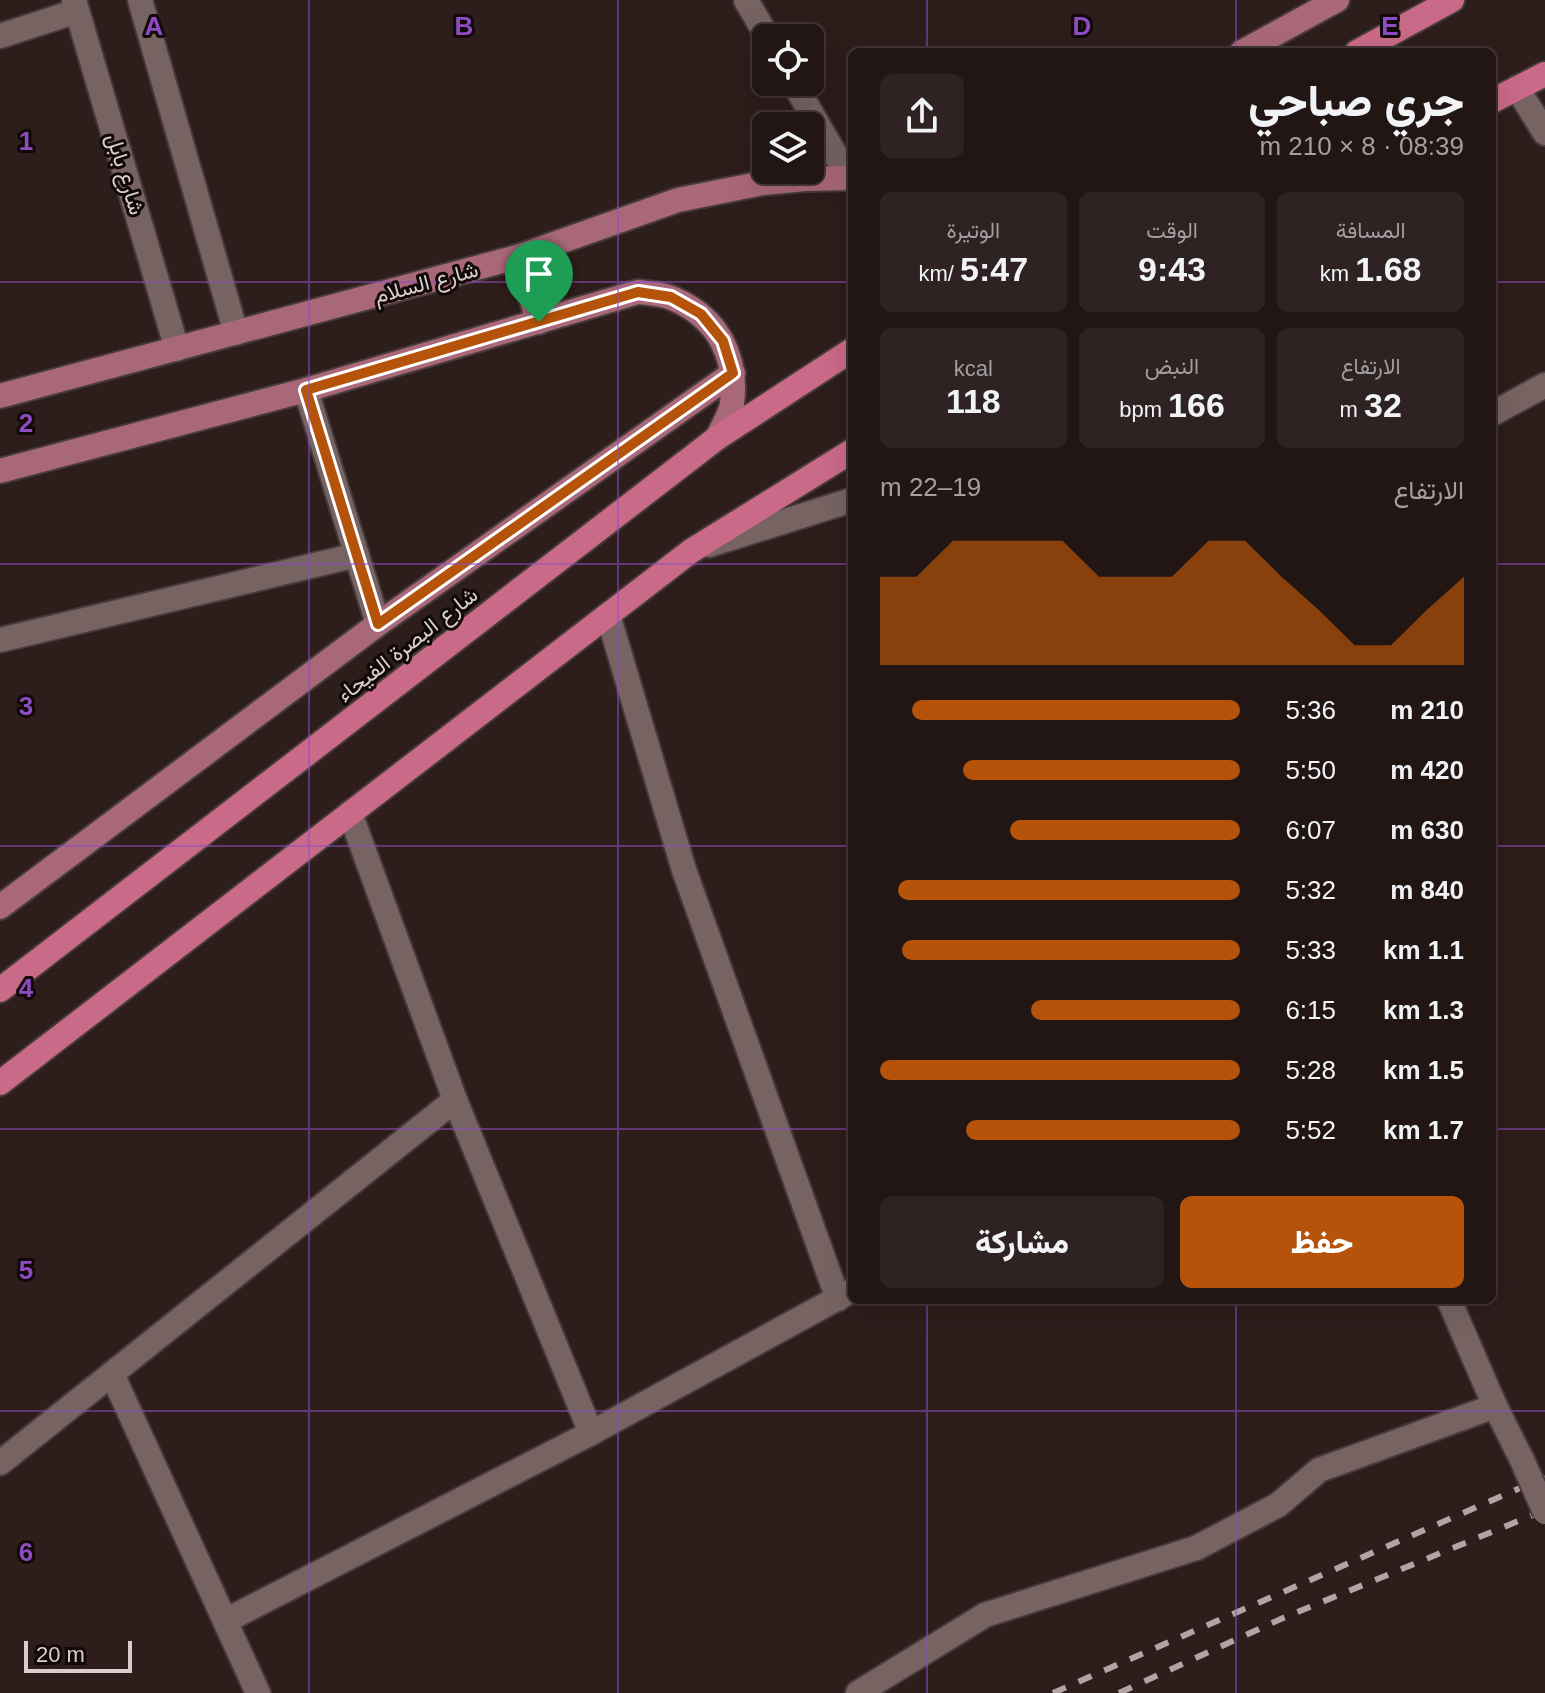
<!DOCTYPE html>
<html lang="ar">
<head>
<meta charset="utf-8">
<style>
  body { margin:0; font-family:Helvetica,Vazirmatn,sans-serif; background:#2e2322; color:#f1f3f6; direction:rtl; height:100vh; display:flex; flex-direction:column; font-size:30px; white-space:nowrap }
  * { box-sizing:border-box; margin:0 }
  p { font-size:26px; color:#a29fa0 }
  .icon { flex:none; width:44px; height:44px; fill:none; stroke:currentColor; stroke-width:2; stroke-linecap:round; stroke-linejoin:round }
  .map { position:relative; flex:1; overflow:hidden; direction:ltr }
  .side { position:absolute; left:848px; top:48px; width:648px; height:1256px; display:flex; flex-direction:column; background:#221614; border-radius:12px; box-shadow:0 8px 32px #0002,0 0 0 2px #3f3534; direction:rtl }
  .side>* { flex:none }
  .tools { position:absolute; left:752px; top:24px; display:grid; gap:16px }
  .tools a { display:grid; place-items:center; width:72px; height:72px; border-radius:12px; background:#221614; box-shadow:0 8px 32px #0002,0 0 0 2px #3f3534; font-size:40px }
  .scale { position:absolute; left:24px; bottom:20px; width:108px; box-sizing:border-box; padding-left:8px; border:4px solid #dacecd; border-top:0; font-size:22px; line-height:28px; white-space:nowrap; color:#dacecd; -webkit-text-stroke:6px #100908; paint-order:stroke }
  .pin { position:absolute; display:grid; place-items:center; width:68px; height:68px; color:#fff; margin:-82px -34px; border-radius:50% 50% 50% 0; rotate:-45deg; box-shadow:0 0 8px #0007 }
  .pin .icon { rotate:45deg }
  .round { display:grid; place-items:center; flex:none; width:84px; height:84px; border-radius:12px; background:#2e2322 }
  .overview { display:flex; align-items:center; justify-content:space-between; height:136px; padding:0 32px }
  h1 { font-size:44px; font-weight:800; line-height:60px }
  .metrics { display:grid; grid-template-columns:repeat(3,1fr); gap:12px; height:136px; padding:8px 32px }
  .metrics div { display:grid; align-content:center; border-radius:12px; background:#2e2322; text-align:center }
  .metrics b { font-size:34px; font-weight:800 }
  .metrics small { font-size:22px; font-weight:400 }
  .metrics p { font-size:22px }
  .chart { height:224px; padding:16px 32px }
  .chart p { display:flex; justify-content:space-between }
  .chart svg { width:100%; height:144px; margin-top:8px; fill:#b45309; opacity:.7 }
  .cta { display:flex; gap:16px; margin-top:auto; padding:16px 32px }
  .cta a { flex:1; height:92px; border-radius:12px; background:#b45309; color:#fff; font-size:32px; font-weight:800; line-height:92px; text-align:center }
  .cta a+a { background:#2e2322; color:#f1f3f6 }
  ul { padding:0 32px; list-style:none; font-size:26px }
  li { display:grid; grid-template-columns:128px 96px 1fr; align-items:center; height:60px }
  li i { height:20px; border-radius:10px; background:#b45309 }
  .map>svg:first-child { display:block }
</style>
</head>
<body>
<div class="map">
<svg width="1545" height="1693" viewBox="0 0 1545 1693">
  <rect width="100%" height="100%" fill="#2d1d1b"/>
  <g fill="none" stroke-linecap="round" stroke-linejoin="round">
    <!-- minor casing -->
    <g stroke="#473b3a" stroke-width="28">
      <g id="minor">
        <path d="M74,0L177,349"/>
        <path d="M140,0L236,333"/>
        <path d="M746,0L768,38"/>
        <path d="M0,36L77,11"/>
        <path d="M793,82L849,178"/>
        <path d="M1517,88L1545,133"/>
        <path d="M306,390L378,624"/>
        <path d="M1492,414L1545,385"/>
        <path d="M709,545L852,500"/>
        <path d="M608,615L684,870L838,1299"/>
        <path d="M0,640L357,555"/>
        <path d="M350,813L455,1100L591,1433"/>
        <path d="M1449,1300L1495,1406L1522,1460"/>
        <path d="M112,1374L258,1693"/>
        <path d="M0,1463L455,1100"/>
        <path d="M225,1621L591,1433L849,1292"/>
        <path d="M858,1693L985,1615L1196,1548L1278,1505L1319,1470L1495,1406"/>
      </g>
    </g>
    <!-- major casing -->
    <g stroke="#473b3a" stroke-width="28">
      <g id="major">
        <path d="M1242,52L1337,0"/>
        <path d="M517,257L539,322"/>
        <path d="M0,396L517,257L678,200L763,183L806,179L852,178"/>
        <path d="M0,471L306,390L638,292C649,293 664,294 674,299C718,318 738,357 732,404C730,415 722,428 717,438"/>
        <path d="M0,907L378,624L733,373"/>
      </g>
    </g>
    <!-- highway casing -->
    <g stroke="#473b3a" stroke-width="28">
      <g id="highway">
        <path d="M1357,52L1452,0"/>
        <path d="M1492,101L1545,74"/>
        <path d="M0,990L717,438L852,350"/>
        <path d="M0,1083L691,551L852,451"/>
      </g>
    </g>
    <!-- minor -->
    <use href="#minor" stroke="#776462" stroke-width="24"/>
    <!-- major -->
    <use href="#major" stroke="#a96879" stroke-width="24"/>
    <!-- highway -->
    <use href="#highway" stroke="#ca6a89" stroke-width="24"/>
    <!-- rail -->
    <g stroke="#b1a5a3" stroke-width="6" stroke-dasharray="14 14" stroke-linecap="butt">
      <path d="M1053,1693L1545,1477"/>
      <path d="M1119,1693L1283,1618L1545,1510"/>
    </g>
    <!-- minor-bridge casing -->
    <g stroke="#473b3a" stroke-width="28" stroke-linecap="butt">
      <path id="minor-bridge" d="M1522,1460L1545,1512"/>
    </g>
    <!-- minor-bridge -->
    <use href="#minor-bridge" stroke="#776462" stroke-width="24"/>
  </g>
  <g fill="none" stroke-linecap="round" stroke-linejoin="round">
    <!-- route casing -->
    <g stroke="#fff" stroke-width="16">
      <path id="route" d="M638,292L671,297L701,314L723,341L733,373L378,624L306,390Z"/>
    </g>
    <!-- route -->
    <use href="#route" stroke="#b45309" stroke-width="10"/>
  </g>
  <!-- grid -->
  <path fill="none" stroke="#8e4cc2" stroke-width="2" stroke-opacity="0.55" d="M309,0V1693M618,0V1693M927,0V52M1236,0V52M0,282H852M1492,282H1545M0,564H852M1492,564H1545M0,846H852M1492,846H1545M0,1129H852M1492,1129H1545M927,1300V1693M1236,1300V1693M0,1411H1545"/>
  <g text-anchor="middle" stroke-width="6" stroke-linejoin="round" paint-order="stroke">
    <!-- street labels -->
    <g font-size="22" fill="#dacecd" stroke="#100908">
      <text transform="translate(126 174) rotate(73)" y="8">شارع بابل</text>
      <text transform="translate(426 282) rotate(-15)" y="8">شارع السلام</text>
      <text transform="translate(407 644) rotate(-38)" y="8">شارع البصرة الفيحاء</text>
    </g>
  </g>
  <g font-size="26" text-anchor="middle" font-weight="bold" fill="#8e4cc2" stroke="#100908" stroke-width="6" stroke-linejoin="round" paint-order="stroke">
    <text x="154" y="35">A</text>
    <text x="464" y="35">B</text>
    <text x="1082" y="35">D</text>
    <text x="1390" y="35">E</text>
    <text x="26" y="150">1</text>
    <text x="26" y="432">2</text>
    <text x="26" y="715">3</text>
    <text x="26" y="997">4</text>
    <text x="26" y="1279">5</text>
    <text x="26" y="1561">6</text>
  </g>
</svg>
<div class="tools">
<a><svg class="icon" aria-label="locate" viewBox="0 0 24 24"><circle cx="12" cy="12" r="6"/><path d="M12 2v4M12 18v4M2 12h4M18 12h4"/></svg></a>
<a><svg class="icon" aria-label="layers" viewBox="0 0 24 24"><path d="M12 4l9 5-9 5-9-5zM3 14l9 5 9-5"/></svg></a>
</div>
<div class="scale">20 m</div>
<div class="pin" style="left:539px;top:322px;background:#1e9e55"><svg class="icon" aria-label="arrive" viewBox="0 0 24 24"><path d="M6 21V4h12l-3 4 3 4H6"/></svg></div>
<section class="side">
<div class="overview"><div><h1>جري صباحي</h1><p>08:39 · 8 × 210 m</p></div><a class="round"><svg class="icon" aria-label="share" viewBox="0 0 24 24"><path d="M12 15V3M7 8l5-5 5 5M5 13v7h14v-7"/></svg></a></div>
<div class="metrics">
<div><p>المسافة</p><b>1.68<small> km</small></b></div>
<div><p>الوقت</p><b>9:43</b></div>
<div><p>الوتيرة</p><b>5:47<small> /km</small></b></div>
</div>
<div class="metrics">
<div><p>الارتفاع</p><b>32<small> m</small></b></div>
<div><p>النبض</p><b>166<small> bpm</small></b></div>
<div><p>kcal</p><b>118</b></div>
</div>
<div class="chart"><p><span>الارتفاع</span>19–22 m</p>
<svg viewBox="0 0 160 44" preserveAspectRatio="none"><path d="M0 44V17L10 17L20 6L30 6L40 6L50 6L60 17L70 17L80 17L90 6L100 6L110 17L120 27L130 38L140 38L150 27L160 17V44z"/></svg>
</div>
<ul>
<li><b>210 m</b>5:36<i style="width:91%"></i></li>
<li><b>420 m</b>5:50<i style="width:77%"></i></li>
<li><b>630 m</b>6:07<i style="width:64%"></i></li>
<li><b>840 m</b>5:32<i style="width:95%"></i></li>
<li><b>1.1 km</b>5:33<i style="width:94%"></i></li>
<li><b>1.3 km</b>6:15<i style="width:58%"></i></li>
<li><b>1.5 km</b>5:28<i style="width:100%"></i></li>
<li><b>1.7 km</b>5:52<i style="width:76%"></i></li>
</ul>
<div class="cta"><a>حفظ</a><a>مشاركة</a></div>
</section>
</div>
</body>
</html>
